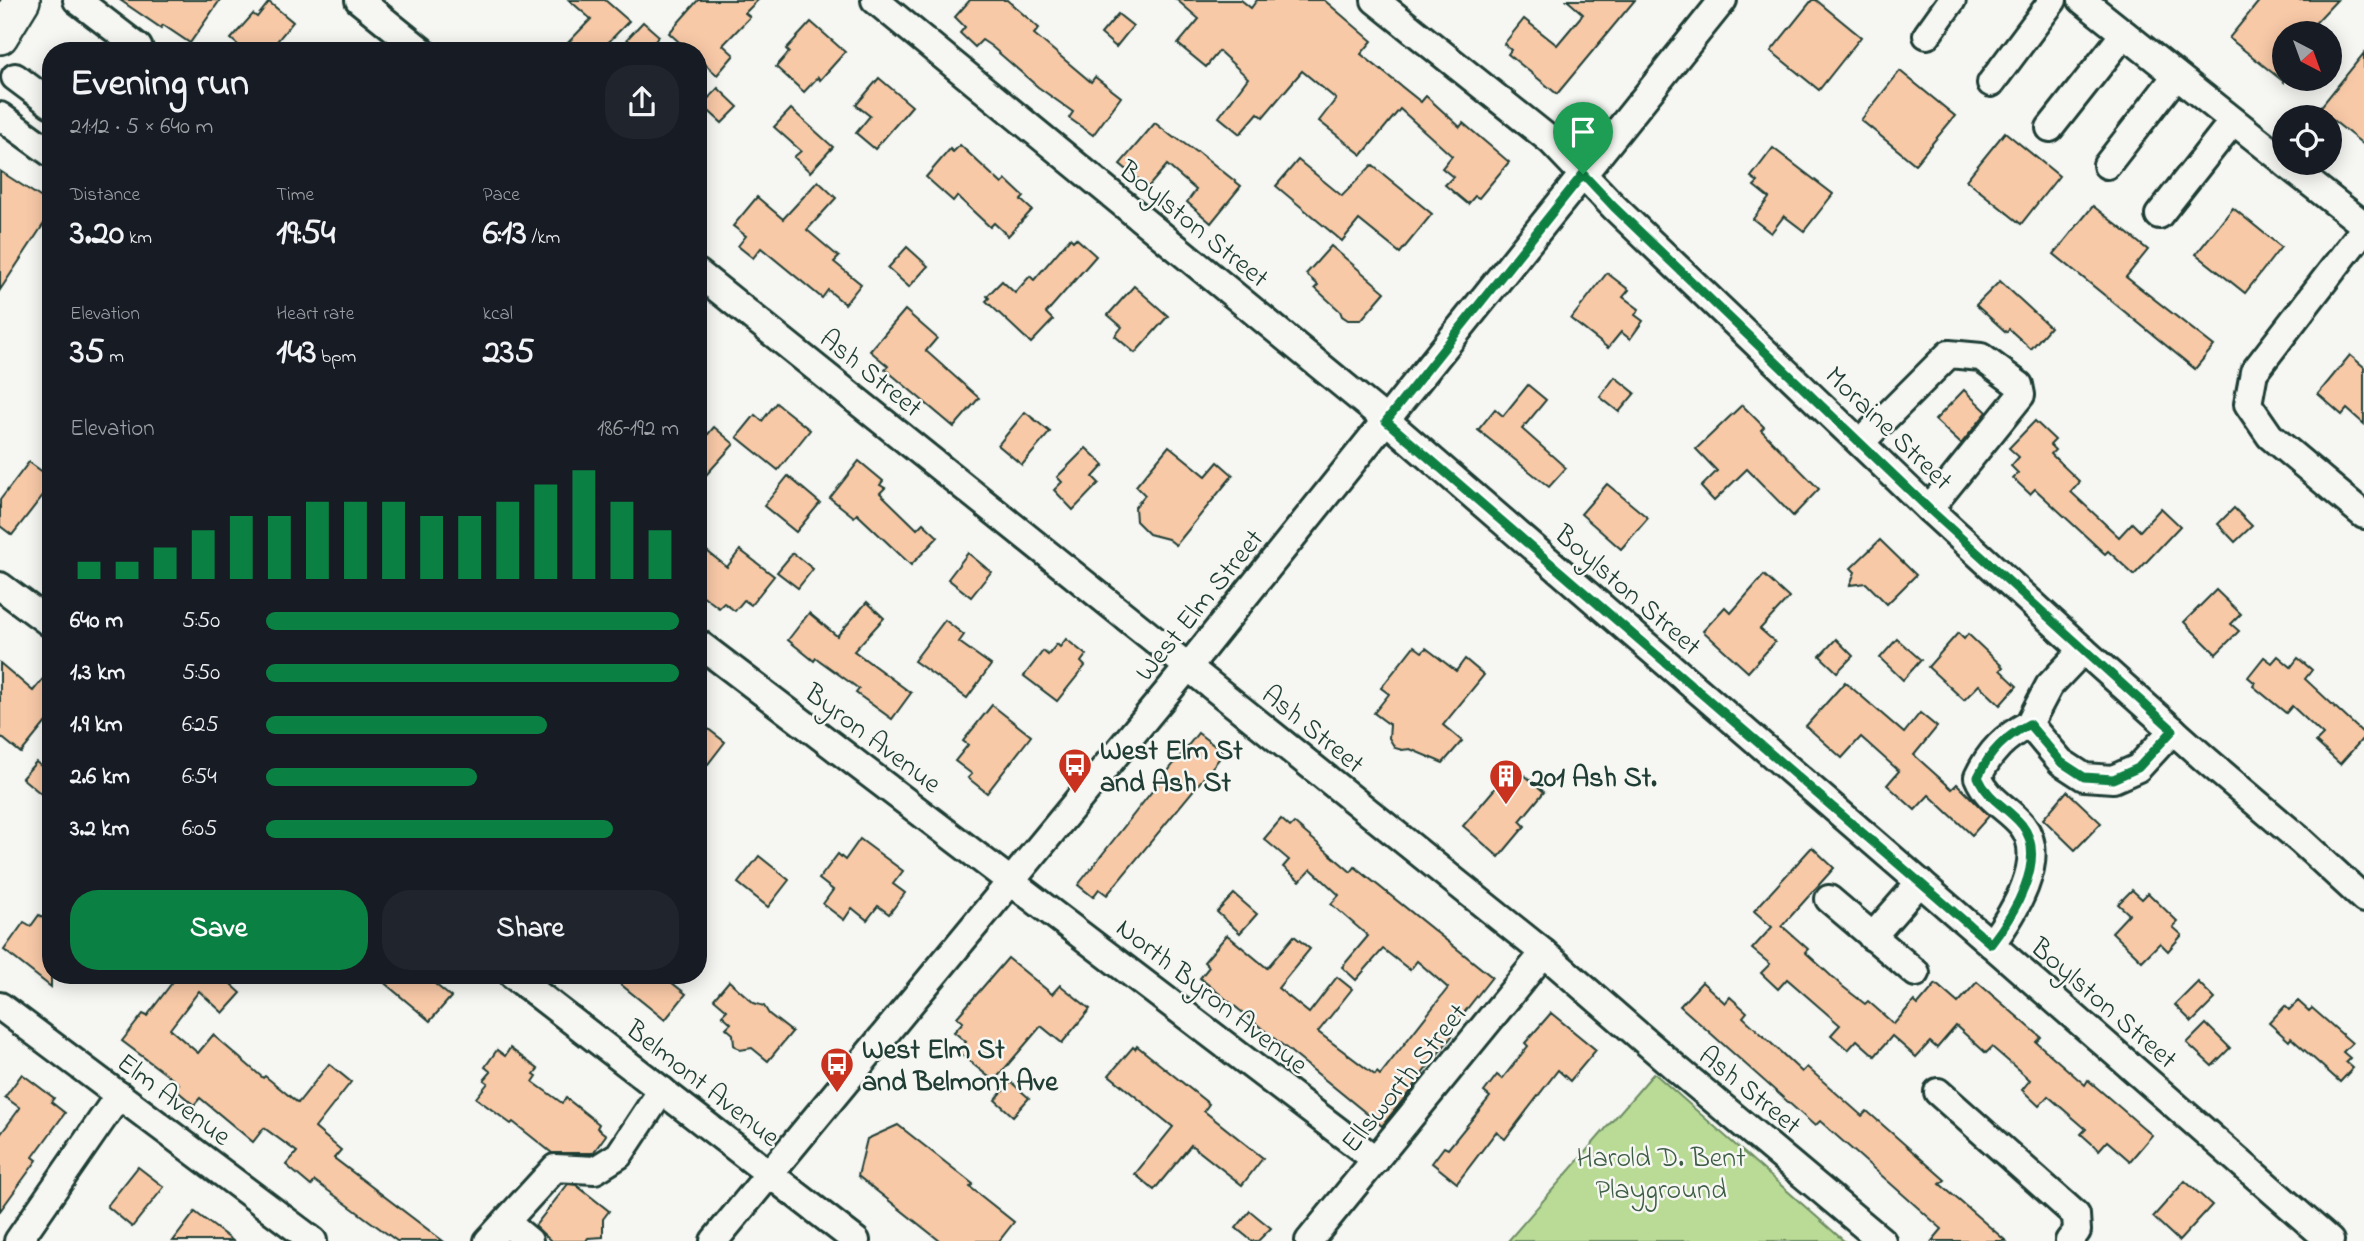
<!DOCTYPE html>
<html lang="en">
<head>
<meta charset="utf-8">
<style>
  body { margin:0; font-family:"Indie Flower",sans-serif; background:#20242c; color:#f1f3f6; height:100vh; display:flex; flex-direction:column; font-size:26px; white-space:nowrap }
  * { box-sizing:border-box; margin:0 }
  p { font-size:23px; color:#9ea1a6 }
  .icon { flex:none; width:38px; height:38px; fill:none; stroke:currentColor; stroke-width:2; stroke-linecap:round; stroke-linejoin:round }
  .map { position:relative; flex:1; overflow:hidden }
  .sheet { position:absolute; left:42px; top:42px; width:665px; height:942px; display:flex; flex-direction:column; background:#171b24; border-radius:28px; box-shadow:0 4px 18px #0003 }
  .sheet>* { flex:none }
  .needle { width:46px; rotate:139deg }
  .fabs { position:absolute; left:2272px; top:21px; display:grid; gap:14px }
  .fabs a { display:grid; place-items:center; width:70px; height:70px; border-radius:50%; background:#171b24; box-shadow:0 4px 18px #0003; font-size:35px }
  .pin { position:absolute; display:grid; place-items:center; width:60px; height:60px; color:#fff; margin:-72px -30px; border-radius:50% 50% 50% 0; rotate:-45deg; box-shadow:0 0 7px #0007 }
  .pin .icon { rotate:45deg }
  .round { display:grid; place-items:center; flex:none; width:74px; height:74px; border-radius:28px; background:#20242c }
  .overview { display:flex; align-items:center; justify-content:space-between; height:119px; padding:0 28px }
  h1 { font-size:38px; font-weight:700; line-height:52px }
  .stats { display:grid; grid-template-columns:repeat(3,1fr); gap:10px; height:119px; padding:7px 28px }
  .stats div { display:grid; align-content:center }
  .stats b { font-size:35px; font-weight:700 }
  .stats small { font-size:19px; font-weight:400 }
  .stats p { font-size:19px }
  .chart { height:196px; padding:14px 28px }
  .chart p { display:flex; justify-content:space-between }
  .chart svg { width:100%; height:126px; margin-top:7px; stroke:#0b8043; stroke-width:6 }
  .primary-button { display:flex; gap:14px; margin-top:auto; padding:14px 28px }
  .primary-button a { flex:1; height:80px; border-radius:28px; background:#0b8043; color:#fff; font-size:28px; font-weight:700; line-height:80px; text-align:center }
  .primary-button a+a { background:#20242c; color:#f1f3f6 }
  ul { padding:0 28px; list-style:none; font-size:23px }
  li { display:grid; grid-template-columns:112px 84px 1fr; align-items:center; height:52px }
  li i { height:18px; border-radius:9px; background:#0b8043 }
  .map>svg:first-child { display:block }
</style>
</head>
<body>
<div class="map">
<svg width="2364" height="1241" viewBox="0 0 2364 1241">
  <rect width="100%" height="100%" fill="#f6f6f2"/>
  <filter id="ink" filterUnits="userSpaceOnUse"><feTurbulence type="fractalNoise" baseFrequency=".0143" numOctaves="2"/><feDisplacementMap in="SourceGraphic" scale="14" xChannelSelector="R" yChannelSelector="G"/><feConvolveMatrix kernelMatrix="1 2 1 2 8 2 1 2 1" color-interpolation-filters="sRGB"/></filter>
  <g filter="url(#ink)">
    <!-- green -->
    <path fill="#b9db95" stroke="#6c8c64" stroke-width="2" d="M1654,1073L1844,1241H1508Z"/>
    <!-- building -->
    <g fill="#f8c9a7" stroke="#1f3d34" stroke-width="2">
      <path d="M120,0H220L190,43L163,25L161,28Z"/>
      <path d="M569,0H605L629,21L600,51H560L591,19Z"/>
      <path d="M698,0H758L745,13L750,17L723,45L734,55L717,75L698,58V51H689L669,33Z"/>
      <path d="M970,0H1007L1039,28L1034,34L1091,82L1095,77L1121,97L1093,135L1069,118L1073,112L1038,87L991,46L982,40L975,47L960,33L965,27L955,17Z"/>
      <path d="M1177,0H1241L1251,8L1257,0H1324L1372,41L1361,54L1421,102L1426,96L1460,127L1463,123L1509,162L1479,198L1475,196L1468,204L1445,185L1453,177L1442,168L1452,156L1400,109L1362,155L1319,121L1336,99L1302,71L1263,117L1258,113L1240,134L1219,117L1248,78L1219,51L1206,67L1178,44L1199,19Z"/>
      <path d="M1567,0H1635L1557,94L1508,54L1511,50L1504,44L1524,19L1557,45L1583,14Z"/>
      <path d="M1812,0H1816L1861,37L1819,90L1771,51Z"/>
      <path d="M2260,0H2337L2306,33H2284V82L2229,38Z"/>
      <path d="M269,2L293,22L269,51H245L231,39L253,14L257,17Z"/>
      <path d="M1118,14L1133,26L1116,47L1101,34Z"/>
      <path d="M643,22L659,36L646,51H640L627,39Z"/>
      <path d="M811,22L845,52L820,80L818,77L804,92L776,67L789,52L786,49Z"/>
      <path d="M2364,53V145L2319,109Z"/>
      <path d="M1900,71L1955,116L1915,164L1861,120Z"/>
      <path d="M879,78L912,106L875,149L856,133L870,116L856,105Z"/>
      <path d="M718,88L738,107L722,123L702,105Z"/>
      <path d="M791,109L833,147L810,172L794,157L801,151L774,127Z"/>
      <path d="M1155,123L1174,138L1175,137L1196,152L1197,151L1241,186L1211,223L1187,202L1196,190L1167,165L1148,187L1120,164Z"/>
      <path d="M2005,132L2059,176L2021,224L1966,180Z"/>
      <path d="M960,145L1002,184L1006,180L1024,197L1021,200L1032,210L1008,236L994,223L990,227L957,196L953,201L926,177L950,149L953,152Z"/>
      <path d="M1773,148L1833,194L1804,231L1784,216L1771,233L1753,219L1769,198L1754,186L1758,182L1751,177Z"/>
      <path d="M1298,160L1342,196L1372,165L1432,214L1400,253L1359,220L1342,241L1276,186Z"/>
      <path d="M0,171L51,204V213L0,290Z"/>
      <path d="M818,181L836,198L807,230L839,257L834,262L861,284L845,304L828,290L822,298L761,248L753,258L738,246L746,236L733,226L757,197L783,219Z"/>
      <path d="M2093,206L2148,250L2126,277L2214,346L2195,369L2054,254Z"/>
      <path d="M2233,208L2281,247L2245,293L2196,254Z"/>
      <path d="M1070,238L1073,241L1076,238L1096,256L1046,313L1053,320L1031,343L986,301L989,298L987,296L1002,281L1015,293L1030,276L1034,280Z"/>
      <path d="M1331,246L1385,292L1361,320H1348L1342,316L1340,311L1315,288L1318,285L1306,274Z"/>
      <path d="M907,247L928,266L909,287L888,268Z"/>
      <path d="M1607,273L1629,290L1623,297L1639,309L1635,315L1643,321L1630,339L1621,332L1608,348L1571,319Z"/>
      <path d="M2000,281L2050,327L2031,349L2009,329L2006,332L1976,305Z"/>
      <path d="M1134,286L1168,316L1135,353L1115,336L1122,327L1108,315Z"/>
      <path d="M905,310L937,338L926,351L979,398L954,427L885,369L888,366L870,351Z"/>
      <path d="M2350,355L2364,367V424L2347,409L2342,415L2318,394Z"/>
      <path d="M1615,377L1635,393L1619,412L1600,397Z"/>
      <path d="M1528,385L1546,400L1522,429L1566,468L1549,487L1478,430L1495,409L1503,416Z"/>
      <path d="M1964,390L1987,412L1961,444L1935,420Z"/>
      <path d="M776,403L810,430L778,470L737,437L755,415L762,421Z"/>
      <path d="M1742,405L1764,427L1761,430L1819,489L1793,516L1747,469L1714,501L1701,487L1717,471L1696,449Z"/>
      <path d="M1025,412L1050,432L1022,465L998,445Z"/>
      <path d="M2035,421L2055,440L2050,445L2055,450L2051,454L2080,482L2071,492L2119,537L2132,523L2140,531L2161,508L2180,526L2134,575L2108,551L2105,554L2035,489L2030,494L2013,478L2018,473L2011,466L2019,457L2009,448Z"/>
      <path d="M714,427L734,444L698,484V446Z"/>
      <path d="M1169,446L1206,476L1218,462L1233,475L1176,545L1168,539L1149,534L1136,521L1135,507L1145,495L1136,486Z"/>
      <path d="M1086,448L1104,465L1093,477L1099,483L1073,510L1054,490L1062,482L1057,477Z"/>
      <path d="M859,461L883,481L880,485L885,488L880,493L917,529L923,523L938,537L911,565L857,514L854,517L830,498Z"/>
      <path d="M29,462L51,478V485L12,535L0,526V500Z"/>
      <path d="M788,476L820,503L796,532L764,506Z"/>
      <path d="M1607,484L1648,518L1621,549L1581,514Z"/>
      <path d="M2234,508L2252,526L2235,542L2218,524Z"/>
      <path d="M1880,540L1916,575L1887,604L1866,583L1850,585L1855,572L1851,568Z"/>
      <path d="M698,544L727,567L740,550L774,576L751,605L744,600L735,611L724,603L719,608L698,592Z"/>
      <path d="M793,553L813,569L798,588L777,572Z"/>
      <path d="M968,553L991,572L971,597L948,579Z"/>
      <path d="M1764,575L1789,598L1760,629L1775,642L1748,672L1703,631L1725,607L1731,613Z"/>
      <path d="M2216,590L2241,614L2231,624L2239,631L2216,654L2184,622Z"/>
      <path d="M867,602L884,618L854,651L911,693L892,719L856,693L859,689L816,658L814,661L788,640L809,613L837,636Z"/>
      <path d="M945,620L964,635L959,642L991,665L967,698L914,661Z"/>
      <path d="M1958,633L1964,639L1968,634L2003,667L2000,670L2017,686L2000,705L1979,685L1964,700L1928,667Z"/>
      <path d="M1066,639L1086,655L1081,662L1085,666L1057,701L1024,676L1043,651L1048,655L1057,644L1060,647Z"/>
      <path d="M1836,639L1853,656L1837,672L1820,656Z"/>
      <path d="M1897,639L1921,660L1903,680L1880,658Z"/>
      <path d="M1414,646L1422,652L1426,648L1456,671L1465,659L1484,675L1443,725L1462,741L1443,763L1410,749L1402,750L1395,748L1389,738L1390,725L1374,713L1389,694L1381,688Z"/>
      <path d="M2278,656L2291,667L2298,658L2312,670L2305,679L2364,734V737L2340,764L2316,742L2323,735L2292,706L2286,713L2253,686L2255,683L2248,677L2264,657L2272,663Z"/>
      <path d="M0,663L33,691L51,669V716L21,753L0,736Z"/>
      <path d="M1845,682L1904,733L1920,713L1937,727L1914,755L1952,789L1957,784L1989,816L1972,835L1929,795L1915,810L1887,785L1899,771L1861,737L1842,758L1806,726Z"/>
      <path d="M992,705L1031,736L987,793L968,778L972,774L955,761L968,745L963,741Z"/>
      <path d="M698,721L725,742L698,777Z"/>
      <path d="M1198,733L1224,753L1107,895L1099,889L1093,897L1078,885Z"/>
      <path d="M36,762L51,774V802L22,778Z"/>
      <path d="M1514,766L1544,792L1520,821L1525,826L1499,857L1463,826Z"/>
      <path d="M2067,791L2101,823L2075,850L2043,819Z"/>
      <path d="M1281,819L1290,827L1294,823L1351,872L1355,867L1492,977L1448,1033L1452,1036L1422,1074L1423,1075L1382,1126L1200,978L1209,967L1204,962L1227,935L1267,968L1294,936L1310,949L1278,988L1309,1013L1337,977L1352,989L1318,1032L1375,1075L1377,1072L1380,1075L1448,988L1417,961L1410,970L1383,949L1356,980L1342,967L1368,936L1331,904L1339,895L1311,869L1300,881L1283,867L1289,860L1264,839Z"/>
      <path d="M860,839L903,871L893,884L905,893L889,914L878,906L867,920L852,908L844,920L823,904L833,890L819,879L838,854L845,860Z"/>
      <path d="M1812,847L1834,868L1782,926L1808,949L1805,952L1842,986L1865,1004L1868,1001L1894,1024L1914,1001L1918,1005L1936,984L1958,1003L1977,982L2041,1037L2036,1042L2085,1085L2088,1080L2152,1135L2130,1161L2107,1141L2099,1150L2081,1134L2086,1129L2048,1096L2039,1106L2022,1090L2030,1080L1992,1047L1986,1053L1956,1026L1937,1048L1930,1042L1916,1057L1892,1036L1875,1056L1857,1040L1848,1050L1831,1035L1840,1025L1787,979L1778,989L1761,973L1770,964L1752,949L1772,927L1754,911Z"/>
      <path d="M759,856L789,880L768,907L738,883Z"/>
      <path d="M2132,890L2142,899L2148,893L2178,922L2173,927L2182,935L2168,951L2160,943L2142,961L2112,932L2129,914L2118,904Z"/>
      <path d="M1234,894L1257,914L1240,933L1217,912Z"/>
      <path d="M39,915L51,924V987L4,950L24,922L31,926Z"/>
      <path d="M1008,958L1052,994L1060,985L1090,1009L1062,1043L1041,1026L994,1081L958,1052L966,1042L954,1032L963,1022L957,1017Z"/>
      <path d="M178,975H221L241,993L223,1013L199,991L170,1029L198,1053L213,1035L263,1078L265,1076L298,1103L329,1064L351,1082L315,1128L341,1150L334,1158L443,1241H397L315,1181L311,1186L286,1165L297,1152L264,1128L253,1142L200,1098L194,1105L175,1089L179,1084L122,1041L143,1014L147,1016Z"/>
      <path d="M375,975H424L451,997L430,1021Z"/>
      <path d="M609,975H662L686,994L665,1020Z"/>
      <path d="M729,981L754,1003L764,1006L769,1014L792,1032L768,1061L752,1048L740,1050L734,1045L733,1034L726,1028L731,1023L722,1015L727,1010L714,999Z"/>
      <path d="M1702,982L1725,1003L1730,997L1747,1012L1743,1017L1802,1072L1807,1067L1862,1116L1867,1111L1945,1180L1940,1184L2006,1241H1932L1942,1229L1820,1121L1815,1126L1680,1006Z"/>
      <path d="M2198,982L2215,999L2192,1022L2175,1005Z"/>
      <path d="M2298,1001L2309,1011L2312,1008L2352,1043L2343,1052L2350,1058L2346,1062L2353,1068L2340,1082L2291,1038L2289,1041L2269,1023L2285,1006L2289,1010Z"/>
      <path d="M1551,1013L1596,1050L1570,1081L1558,1070L1505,1139L1496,1132L1457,1183L1432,1163L1444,1147L1448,1149L1490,1097L1484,1092L1497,1075L1502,1079L1528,1046L1525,1043Z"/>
      <path d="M2206,1024L2230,1048L2212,1066L2187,1043Z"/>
      <path d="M1137,1046L1209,1104L1204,1111L1263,1158L1242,1185L1191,1145L1154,1190L1135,1174L1173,1127L1109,1075L1133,1047L1135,1049Z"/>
      <path d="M510,1048L538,1069L534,1074L537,1076L533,1082L562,1103L566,1098L599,1124L597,1128L606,1135L593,1153H552L513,1122L511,1124L476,1098L488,1083L484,1080L491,1072L485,1067L497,1050L505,1056Z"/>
      <path d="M22,1074L54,1098L51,1102L65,1113L33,1157L37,1160L0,1211V1135L20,1108L5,1097Z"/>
      <path d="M1011,1082L1029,1098L1013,1116L995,1100Z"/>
      <path d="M898,1125L973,1184L970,1187L1014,1222L999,1241H940L858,1176L867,1139Z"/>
      <path d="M138,1167L164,1187L132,1227L107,1206Z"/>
      <path d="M2185,1181L2212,1205L2179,1241L2153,1217Z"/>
      <path d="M568,1184L576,1185L609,1211L603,1219V1237L588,1238L586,1241H551L535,1226Z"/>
      <path d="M1250,1211L1271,1228L1258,1241H1252L1236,1228Z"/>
      <path d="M195,1212L233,1241H173Z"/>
    </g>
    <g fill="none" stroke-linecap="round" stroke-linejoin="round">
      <!-- minor casing -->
      <g stroke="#1f3d34" stroke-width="32">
        <g id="minor">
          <path d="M77,0L138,47L140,51"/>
          <path d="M359,0L422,51"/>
          <path d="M875,0L1386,420L1991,944L2330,1241"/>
          <path d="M1375,0L1551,141L1614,207L1929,509L2083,650L2205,759L2300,840L2364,899"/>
          <path d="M2082,0L2284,161"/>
          <path d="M1927,35L1952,0"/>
          <path d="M15,77L51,104"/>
          <path d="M1991,83L2053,0"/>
          <path d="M0,116L51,153"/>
          <path d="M2050,128L2124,34"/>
          <path d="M2285,163L2364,225"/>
          <path d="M2107,165L2176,76"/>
          <path d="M2159,215L2233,121"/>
          <path d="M2364,229L2254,372L2248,404L2270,436L2364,515"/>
          <path d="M698,273L1544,953L1676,1068L1882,1241"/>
          <path d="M1861,442L1949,354L1981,357L2019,385L2021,395L1929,509"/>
          <path d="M0,586L51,624"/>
          <path d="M698,643L1376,1160"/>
          <path d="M2083,650L2049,686L2029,724L2061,762L2084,777L2113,779L2138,768L2173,730"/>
          <path d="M1829,899L1916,973"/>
          <path d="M1872,937L1920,882"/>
          <path d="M1991,944C2012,916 2049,859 2022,825C2007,807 1988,801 1978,777C1990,751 2005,737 2029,724"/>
          <path d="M513,975L856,1241"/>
          <path d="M0,1006L313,1241"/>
          <path d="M1938,1092L2076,1215L2077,1231L2069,1241"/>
          <path d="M506,1222L529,1241"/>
          <path d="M18,1241L119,1095"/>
          <path d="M488,1241L555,1168L595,1170L619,1155L662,1090"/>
          <path d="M714,1241L1188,667L1723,0"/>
          <path d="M1309,1241L1544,953"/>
        </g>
      </g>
      <!-- major casing -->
      <g stroke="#1f3d34" stroke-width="40">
        <path id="major" d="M0,36L22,0"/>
      </g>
      <!-- minor -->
      <use href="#minor" stroke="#f6f6f2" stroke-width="26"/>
      <!-- major -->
      <use href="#major" stroke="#f6f6f2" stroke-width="35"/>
    </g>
  </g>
  <g fill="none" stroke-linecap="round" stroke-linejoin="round" filter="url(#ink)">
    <!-- route casing -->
    <g stroke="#fff" stroke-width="14">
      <path id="route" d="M1583,174L1614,207L1929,509L2173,730L2138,768L2113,779L2084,777L2061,762L2029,724C2005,737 1990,751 1978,777C1988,800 2007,807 2022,825C2049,859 2012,917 1991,944L1386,421Z"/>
    </g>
    <!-- route -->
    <use href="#route" stroke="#0b8043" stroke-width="9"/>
  </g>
  <!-- icons -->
  <defs>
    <g id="bus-pin" transform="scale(1.75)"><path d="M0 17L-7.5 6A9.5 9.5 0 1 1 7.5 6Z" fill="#c8321e" stroke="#f6f6f2"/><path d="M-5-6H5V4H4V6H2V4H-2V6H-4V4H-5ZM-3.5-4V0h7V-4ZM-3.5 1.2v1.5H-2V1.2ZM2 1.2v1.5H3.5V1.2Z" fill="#fff"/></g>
    <g id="building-pin" transform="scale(1.75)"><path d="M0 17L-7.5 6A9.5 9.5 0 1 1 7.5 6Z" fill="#c8321e" stroke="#f6f6f2"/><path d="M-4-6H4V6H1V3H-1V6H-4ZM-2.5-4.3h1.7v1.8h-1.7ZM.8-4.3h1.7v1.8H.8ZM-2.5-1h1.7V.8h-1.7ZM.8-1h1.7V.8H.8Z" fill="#fff"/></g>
  </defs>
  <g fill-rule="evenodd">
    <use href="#bus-pin" x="1075" y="765"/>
    <use href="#building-pin" x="1506" y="776"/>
    <use href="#bus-pin" x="837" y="1064"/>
  </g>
  <g text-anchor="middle" stroke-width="5" stroke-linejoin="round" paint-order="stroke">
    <!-- street labels -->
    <g font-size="28" fill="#1f3d34" stroke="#f6f6f2">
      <text transform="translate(1195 223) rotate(39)" y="10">Boylston Street</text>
      <text transform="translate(872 372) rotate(39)" y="10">Ash Street</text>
      <text transform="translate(1890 427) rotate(44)" y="10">Moraine Street</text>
      <text transform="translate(1629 589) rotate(41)" y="10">Boylston Street</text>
      <text transform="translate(1198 604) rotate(-51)" y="10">West Elm Street</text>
      <text transform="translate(1314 728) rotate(39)" y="10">Ash Street</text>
      <text transform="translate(874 737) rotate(37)" y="10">Byron Avenue</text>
      <text transform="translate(1213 995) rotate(38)" y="10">North Byron Avenue</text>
      <text transform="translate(2105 1002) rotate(41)" y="10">Boylston Street</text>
      <text transform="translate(1403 1077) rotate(-51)" y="10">Ellsworth Street</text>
      <text transform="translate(704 1082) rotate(38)" y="10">Belmont Avenue</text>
      <text transform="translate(1751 1089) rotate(39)" y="10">Ash Street</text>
      <text transform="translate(175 1098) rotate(37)" y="10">Elm Avenue</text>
    </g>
    <!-- poi labels -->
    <g font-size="28" font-weight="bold" fill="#1f3d34" stroke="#f6f6f2" text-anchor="start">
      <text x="1100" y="759">West Elm St<tspan x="1100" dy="32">and Ash St</tspan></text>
      <text x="1530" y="786">201 Ash St.</text>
      <text x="862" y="1058">West Elm St<tspan x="862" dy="32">and Belmont Ave</tspan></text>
    </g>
    <!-- park labels -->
    <g font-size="28" fill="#3e5d47" stroke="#f6f6f2">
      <text x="1661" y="1166">Harold D. Bent<tspan x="1661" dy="32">Playground</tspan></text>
    </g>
  </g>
</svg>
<div class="fabs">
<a><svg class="needle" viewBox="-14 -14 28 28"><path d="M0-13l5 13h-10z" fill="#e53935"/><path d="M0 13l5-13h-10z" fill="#9ea1a6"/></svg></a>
<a><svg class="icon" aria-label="locate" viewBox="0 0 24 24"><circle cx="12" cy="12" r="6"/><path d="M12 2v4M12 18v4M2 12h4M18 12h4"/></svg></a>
</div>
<div class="pin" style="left:1583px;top:174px;background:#1e9e55"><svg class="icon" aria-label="arrive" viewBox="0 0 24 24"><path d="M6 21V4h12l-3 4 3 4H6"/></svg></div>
<section class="sheet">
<div class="overview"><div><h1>Evening run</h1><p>21:12 · 5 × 640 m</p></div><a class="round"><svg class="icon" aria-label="share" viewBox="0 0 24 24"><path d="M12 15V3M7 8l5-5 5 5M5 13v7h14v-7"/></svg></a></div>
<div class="stats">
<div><p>Distance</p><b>3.20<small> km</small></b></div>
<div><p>Time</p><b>19:54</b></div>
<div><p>Pace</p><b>6:13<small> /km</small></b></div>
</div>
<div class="stats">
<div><p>Elevation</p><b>35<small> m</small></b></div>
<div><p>Heart rate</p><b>143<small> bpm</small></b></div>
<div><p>kcal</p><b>235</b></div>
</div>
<div class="chart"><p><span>Elevation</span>186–192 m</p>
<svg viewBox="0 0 160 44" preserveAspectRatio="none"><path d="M5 44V38M15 44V38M25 44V33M35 44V27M45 44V22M55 44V22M65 44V17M75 44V17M85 44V17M95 44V22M105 44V22M115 44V17M125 44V11M135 44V6M145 44V17M155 44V27"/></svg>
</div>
<ul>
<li><b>640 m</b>5:50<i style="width:100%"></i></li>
<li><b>1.3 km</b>5:50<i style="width:100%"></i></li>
<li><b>1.9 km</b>6:25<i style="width:68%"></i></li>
<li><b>2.6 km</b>6:54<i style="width:51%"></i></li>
<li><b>3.2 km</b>6:05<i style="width:84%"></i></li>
</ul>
<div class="primary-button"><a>Save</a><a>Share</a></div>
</section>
</div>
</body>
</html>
